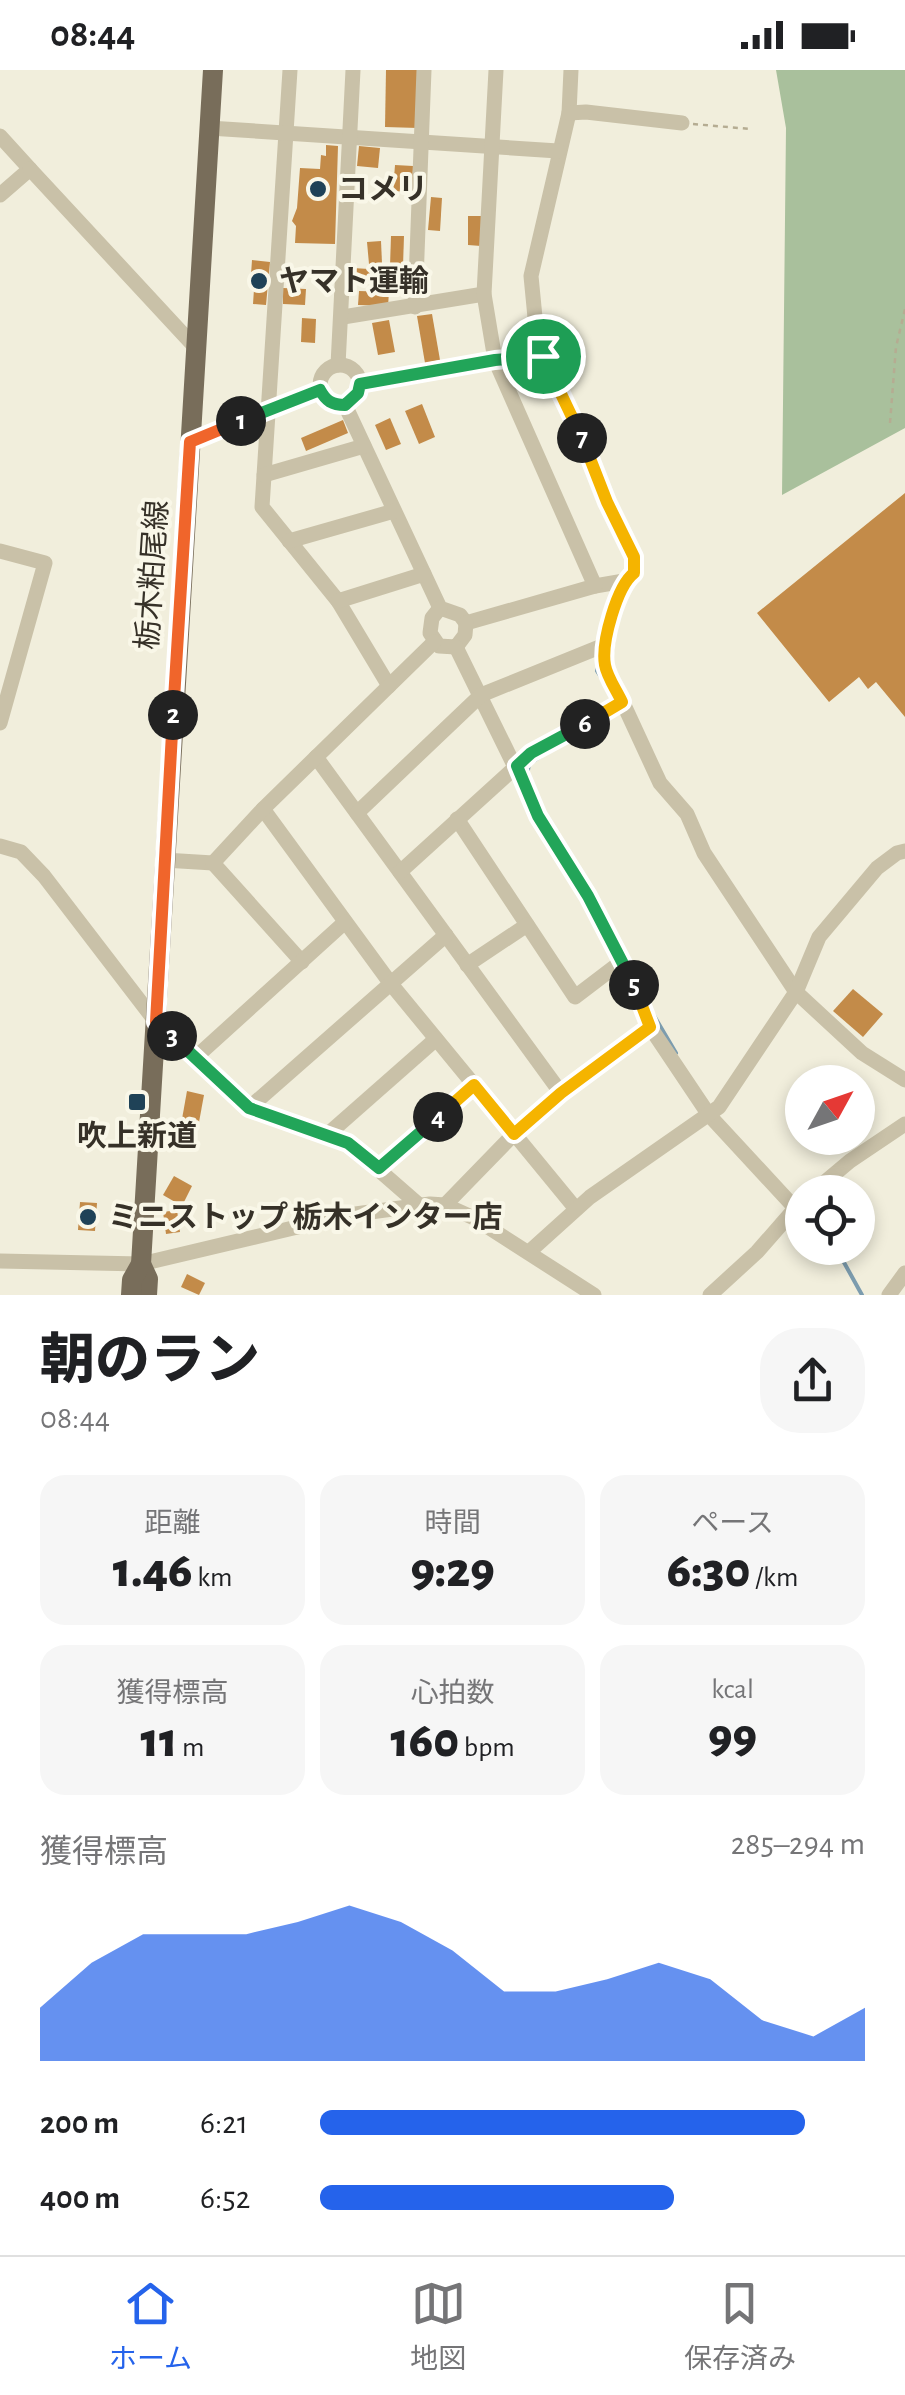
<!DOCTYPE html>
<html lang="ja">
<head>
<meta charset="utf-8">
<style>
  body { margin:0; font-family:"Alegreya Sans","Noto Sans JP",sans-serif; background:#f6f6f6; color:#202124; height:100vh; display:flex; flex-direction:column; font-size:38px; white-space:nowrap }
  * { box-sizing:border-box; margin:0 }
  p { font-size:32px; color:#757577 }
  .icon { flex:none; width:55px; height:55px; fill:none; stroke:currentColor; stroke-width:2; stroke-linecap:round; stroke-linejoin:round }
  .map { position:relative; height:1225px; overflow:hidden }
  .sheet { display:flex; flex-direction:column; background:#fff; flex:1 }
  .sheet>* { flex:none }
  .needle { width:65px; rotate:50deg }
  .tools { position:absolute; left:785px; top:995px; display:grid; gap:20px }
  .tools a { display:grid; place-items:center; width:90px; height:90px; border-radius:50%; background:#fff; box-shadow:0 5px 15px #0003; font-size:50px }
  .pin { position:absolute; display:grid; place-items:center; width:85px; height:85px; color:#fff; margin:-42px; border:5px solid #fff; border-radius:50%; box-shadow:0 2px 10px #0007 }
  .km { position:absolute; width:50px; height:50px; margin:-25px; border-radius:50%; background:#222; color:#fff; font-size:28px; line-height:50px; text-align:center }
  .round { display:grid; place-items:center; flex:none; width:105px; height:105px; border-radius:40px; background:#f6f6f6 }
  .head { display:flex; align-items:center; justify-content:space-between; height:170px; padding:0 40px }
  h1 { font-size:55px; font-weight:800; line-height:75px }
  .stats { display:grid; grid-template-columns:repeat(3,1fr); gap:15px; height:170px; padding:10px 40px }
  .stats div { display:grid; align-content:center; border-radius:25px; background:#f6f6f6; text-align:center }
  .stats b { font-size:50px; font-weight:800 }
  .stats small { font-size:28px; font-weight:400 }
  .stats p { font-size:28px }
  .chart { height:280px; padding:20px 40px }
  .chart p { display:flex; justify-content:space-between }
  .chart svg { width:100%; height:180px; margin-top:10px; fill:#2563eb; opacity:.7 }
  ul { padding:0 40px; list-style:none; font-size:32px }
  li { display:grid; grid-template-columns:160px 120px 1fr; align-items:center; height:75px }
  li i { height:25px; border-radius:12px; background:#2563eb }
  .status { display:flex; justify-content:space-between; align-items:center; height:70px; padding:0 50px; background:#fff; direction:ltr }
  .status svg { height:28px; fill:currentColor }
  .tabs { display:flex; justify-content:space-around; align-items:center; height:140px; border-top:2px solid #e0e0e0; background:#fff; font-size:28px; color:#757577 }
  .tabs a { display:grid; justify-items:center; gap:5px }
  .tabs .selected { color:#2563eb }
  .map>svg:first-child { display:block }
</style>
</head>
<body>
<div class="status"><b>08:44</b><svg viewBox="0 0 49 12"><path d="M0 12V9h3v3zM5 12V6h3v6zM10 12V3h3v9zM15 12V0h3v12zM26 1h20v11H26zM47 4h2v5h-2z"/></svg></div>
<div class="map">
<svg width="905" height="1225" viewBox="0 0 905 1225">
  <rect width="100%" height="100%" fill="#f1eedc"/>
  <!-- green -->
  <path fill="#a9c09c" d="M776,0H905V358L782,425L786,58Z"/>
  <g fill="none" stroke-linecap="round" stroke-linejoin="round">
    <!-- stream -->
    <g stroke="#7c9cae" stroke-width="4">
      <path d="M599,594L597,601L610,621"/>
      <path d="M527,706L529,694L544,684"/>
      <path d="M653,944L676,983"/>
      <path d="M836,1178L862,1225"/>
    </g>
  </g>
  <!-- building -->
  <g fill="#c38b49">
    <path d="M386,0H420L418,58L385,57Z"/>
    <path d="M326,75L338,76L335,174L295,173L296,156L292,151L297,138L300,98L320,99L321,85L326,86Z"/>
    <path d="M359,76L380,78L378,98L357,96Z"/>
    <path d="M395,95L413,96L412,122L393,121Z"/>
    <path d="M431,127L442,128L440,161L428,160Z"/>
    <path d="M468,146H482L481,176L468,175Z"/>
    <path d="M391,166H404L403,196H390Z"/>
    <path d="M381,171L382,193L369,194L367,172Z"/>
    <path d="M252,190L270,192L266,235L253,234L254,219H250Z"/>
    <path d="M353,198L385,200V212L352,210Z"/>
    <path d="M283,218L306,219L305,235L283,234Z"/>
    <path d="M359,221L389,222L388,236L358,235Z"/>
    <path d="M432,244L440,290L425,293L417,246Z"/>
    <path d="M302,248L316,249L315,273L301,272Z"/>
    <path d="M389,250L395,282L378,285L372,253Z"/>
    <path d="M422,334L435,367L419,374L405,341Z"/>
    <path d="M390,348L401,374L386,380L375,355Z"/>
    <path d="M343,350L348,363L306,381L301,368Z"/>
    <path d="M905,423V647L876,612L868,619L859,607L829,632L757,543Z"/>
    <path d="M853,919L883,944L863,967L833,941Z"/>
    <path d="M187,1021L204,1025L199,1052L182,1049Z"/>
    <path d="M174,1106L192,1116L182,1136L163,1125Z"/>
    <path d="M80,1132L97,1133L95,1161L78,1160Z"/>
    <path d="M177,1140L180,1162L166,1164L163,1142Z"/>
    <path d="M187,1204L205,1213L199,1225L181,1217Z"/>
  </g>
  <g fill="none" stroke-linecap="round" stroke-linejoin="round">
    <!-- path -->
    <g stroke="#b5ac92" stroke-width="2.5" stroke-dasharray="5 5" stroke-linecap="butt">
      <path d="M693,54L750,59"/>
      <path d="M890,353L896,277L905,239"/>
    </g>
    <!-- minor -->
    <g stroke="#c9c1a8" stroke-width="15">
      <path d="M290,0L262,437L338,531L389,616"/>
      <path d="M571,0L569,43L531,206L537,268L543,286L634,487V503L624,511L595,516"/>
      <path d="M569,43L586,42L682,53"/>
      <path d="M209,58L558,81"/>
      <path d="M0,66L30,99L0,125"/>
      <path d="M30,99L195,277"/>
      <path d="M415,237L424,0"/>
      <path d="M343,247L484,224"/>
      <path d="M338,295L353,0"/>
      <circle cx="340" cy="315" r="20"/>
      <path d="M360,314L495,290L543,286"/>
      <path d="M345,335L440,538L460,545L466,553L595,516L495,290L484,224L496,0"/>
      <path d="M190,371L320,320"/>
      <path d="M264,405L364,376"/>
      <path d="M289,471L394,441"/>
      <path d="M0,481L45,493L0,653"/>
      <path d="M624,511L610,555L605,594L660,713L687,744L704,783L796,922L862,983L905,1010"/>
      <path d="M338,531L424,504"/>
      <path d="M440,538L432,548L430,563L439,576L456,577L465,565L466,553"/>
      <path d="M456,577L539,746L588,826L641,929L650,957"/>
      <path d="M316,687L561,1023"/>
      <path d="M263,739L391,914L576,1139"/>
      <path d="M357,743L481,625L607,574"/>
      <path d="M457,749L575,927L621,892"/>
      <path d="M0,776L21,782L44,806L156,952L249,1038L446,865"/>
      <path d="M164,790L213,793"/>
      <path d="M400,802L531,683L622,633"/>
      <path d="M302,892L213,793L263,739L434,572"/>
      <path d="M467,895L527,855"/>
      <path d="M196,987L345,852"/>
      <path d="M249,1038L348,1073L419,1135"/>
      <path d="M327,1065L436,969"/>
      <path d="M379,1098L474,1015"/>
      <path d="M813,1122L850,1091L905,1054"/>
      <path d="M445,1135L514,1064L561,1023L650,957L709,1045L795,1138"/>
      <path d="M529,1182L590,1127L719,1037L796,922L819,867L877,798L897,783L905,781"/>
      <path d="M0,1191L141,1194L348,1145L430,1134L445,1135L474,1148L594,1225"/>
      <path d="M710,1225L757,1182L799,1134"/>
      <path d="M889,1225L905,1203"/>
    </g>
    <!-- major -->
    <g stroke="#786d5a" stroke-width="20">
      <path d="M141,1194L148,1209L147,1225"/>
      <path d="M131,1225L132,1210L141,1194L213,0"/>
    </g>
  </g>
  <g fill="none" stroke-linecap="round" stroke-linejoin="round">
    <!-- split-1 casing -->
    <g stroke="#fff" stroke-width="20">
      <path id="split-1" d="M241,351L320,320C326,331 332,335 345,335L358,323L360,314L495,290L543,286"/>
    </g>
    <!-- split-2 casing -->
    <g stroke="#fff" stroke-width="20">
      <path id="split-2" d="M173,645L190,372L241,351"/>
    </g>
    <!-- split-3 casing -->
    <g stroke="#fff" stroke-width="20">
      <path id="split-3" d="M172,966L156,952L173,645"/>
    </g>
    <!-- split-4 casing -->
    <g stroke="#fff" stroke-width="20">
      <path id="split-4" d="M172,966L249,1038L348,1073L379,1098L438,1047"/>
    </g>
    <!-- split-5 casing -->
    <g stroke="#fff" stroke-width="20">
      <path id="split-5" d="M438,1047L474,1015L514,1064L561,1023L650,957L634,915"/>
    </g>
    <!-- split-6 casing -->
    <g stroke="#fff" stroke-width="20">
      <path id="split-6" d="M585,654L531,683L517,696L538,746L588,826L634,915"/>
    </g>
    <!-- split-7 casing -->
    <g stroke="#fff" stroke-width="20">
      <path id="split-7" d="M582,368L607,432L634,487V503C617,516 601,573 605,595C607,607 617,621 622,632L585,654"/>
    </g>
    <!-- split-8 casing -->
    <g stroke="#fff" stroke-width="20">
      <path id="split-8" d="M543,286L582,368"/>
    </g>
    <!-- split-1 -->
    <use href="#split-1" stroke="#22a559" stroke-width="12"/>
    <!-- split-2 -->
    <use href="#split-2" stroke="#f0652b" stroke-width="12"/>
    <!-- split-3 -->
    <use href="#split-3" stroke="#f0652b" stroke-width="12"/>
    <!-- split-4 -->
    <use href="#split-4" stroke="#22a559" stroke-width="12"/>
    <!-- split-5 -->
    <use href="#split-5" stroke="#f5b400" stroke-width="12"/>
    <!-- split-6 -->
    <use href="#split-6" stroke="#22a559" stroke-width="12"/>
    <!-- split-7 -->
    <use href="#split-7" stroke="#f5b400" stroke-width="12"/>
    <!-- split-8 -->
    <use href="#split-8" stroke="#f5b400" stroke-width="12"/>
  </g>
  <!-- markers -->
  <g fill="#1f4257" stroke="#f9f7e8" stroke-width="4">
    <circle cx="318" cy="119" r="10"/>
    <circle cx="259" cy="211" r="10"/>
    <rect x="127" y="1022" width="20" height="20" rx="5"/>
    <circle cx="88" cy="1147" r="10"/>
  </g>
  <g text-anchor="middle" stroke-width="8" stroke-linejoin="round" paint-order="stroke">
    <!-- poi labels -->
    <g font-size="30" font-weight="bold" fill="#363128" stroke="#f9f7e8" text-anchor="start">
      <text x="338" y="129">コメリ</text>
      <text x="279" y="221">ヤマト運輸</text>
      <text x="137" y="1076" text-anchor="middle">吹上新道</text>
      <text x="108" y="1157">ミニストップ 栃木インター店</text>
    </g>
    <!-- street labels -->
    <g font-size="30" fill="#363128" stroke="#f9f7e8">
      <text transform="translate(152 505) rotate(-86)" y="10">栃木粕尾線</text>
    </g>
  </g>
</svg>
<div class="tools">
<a><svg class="needle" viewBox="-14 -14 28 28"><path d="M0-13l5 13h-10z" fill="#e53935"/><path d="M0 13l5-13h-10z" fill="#757577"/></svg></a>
<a><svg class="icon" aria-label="locate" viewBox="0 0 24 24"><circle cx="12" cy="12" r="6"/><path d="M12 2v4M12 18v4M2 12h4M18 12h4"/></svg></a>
</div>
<div class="pin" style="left:543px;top:286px;background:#1e9e55"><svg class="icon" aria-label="arrive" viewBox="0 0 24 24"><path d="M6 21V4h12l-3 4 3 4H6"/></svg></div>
<b class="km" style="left:241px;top:351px">1</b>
<b class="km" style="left:173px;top:645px">2</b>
<b class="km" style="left:172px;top:966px">3</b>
<b class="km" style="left:438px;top:1047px">4</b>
<b class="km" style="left:634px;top:915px">5</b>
<b class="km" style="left:585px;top:654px">6</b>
<b class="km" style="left:582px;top:368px">7</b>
</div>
<section class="sheet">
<div class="head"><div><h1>朝のラン</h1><p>08:44</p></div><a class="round"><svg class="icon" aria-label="share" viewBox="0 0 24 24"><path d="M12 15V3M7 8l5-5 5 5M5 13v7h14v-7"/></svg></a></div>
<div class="stats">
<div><p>距離</p><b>1.46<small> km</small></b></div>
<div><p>時間</p><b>9:29</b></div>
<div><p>ペース</p><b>6:30<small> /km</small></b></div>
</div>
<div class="stats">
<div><p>獲得標高</p><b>11<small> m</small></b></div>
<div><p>心拍数</p><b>160<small> bpm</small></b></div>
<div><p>kcal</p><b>99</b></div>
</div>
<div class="chart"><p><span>獲得標高</span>285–294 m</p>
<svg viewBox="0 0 160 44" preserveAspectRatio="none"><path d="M0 44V31L10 20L20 13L30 13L40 13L50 10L60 6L70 10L80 17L90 27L100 27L110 24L120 20L130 24L140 34L150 38L160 31V44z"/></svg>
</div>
<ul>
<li><b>200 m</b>6:21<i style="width:89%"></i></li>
<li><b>400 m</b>6:52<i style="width:65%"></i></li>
</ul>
</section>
<nav class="tabs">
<a class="selected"><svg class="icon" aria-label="home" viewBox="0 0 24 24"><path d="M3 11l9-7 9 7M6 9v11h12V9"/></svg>ホーム</a>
<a><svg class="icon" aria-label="map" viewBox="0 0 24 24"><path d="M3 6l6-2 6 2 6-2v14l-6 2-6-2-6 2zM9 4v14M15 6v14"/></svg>地図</a>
<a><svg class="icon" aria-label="saved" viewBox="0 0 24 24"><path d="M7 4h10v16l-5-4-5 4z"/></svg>保存済み</a>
</nav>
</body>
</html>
